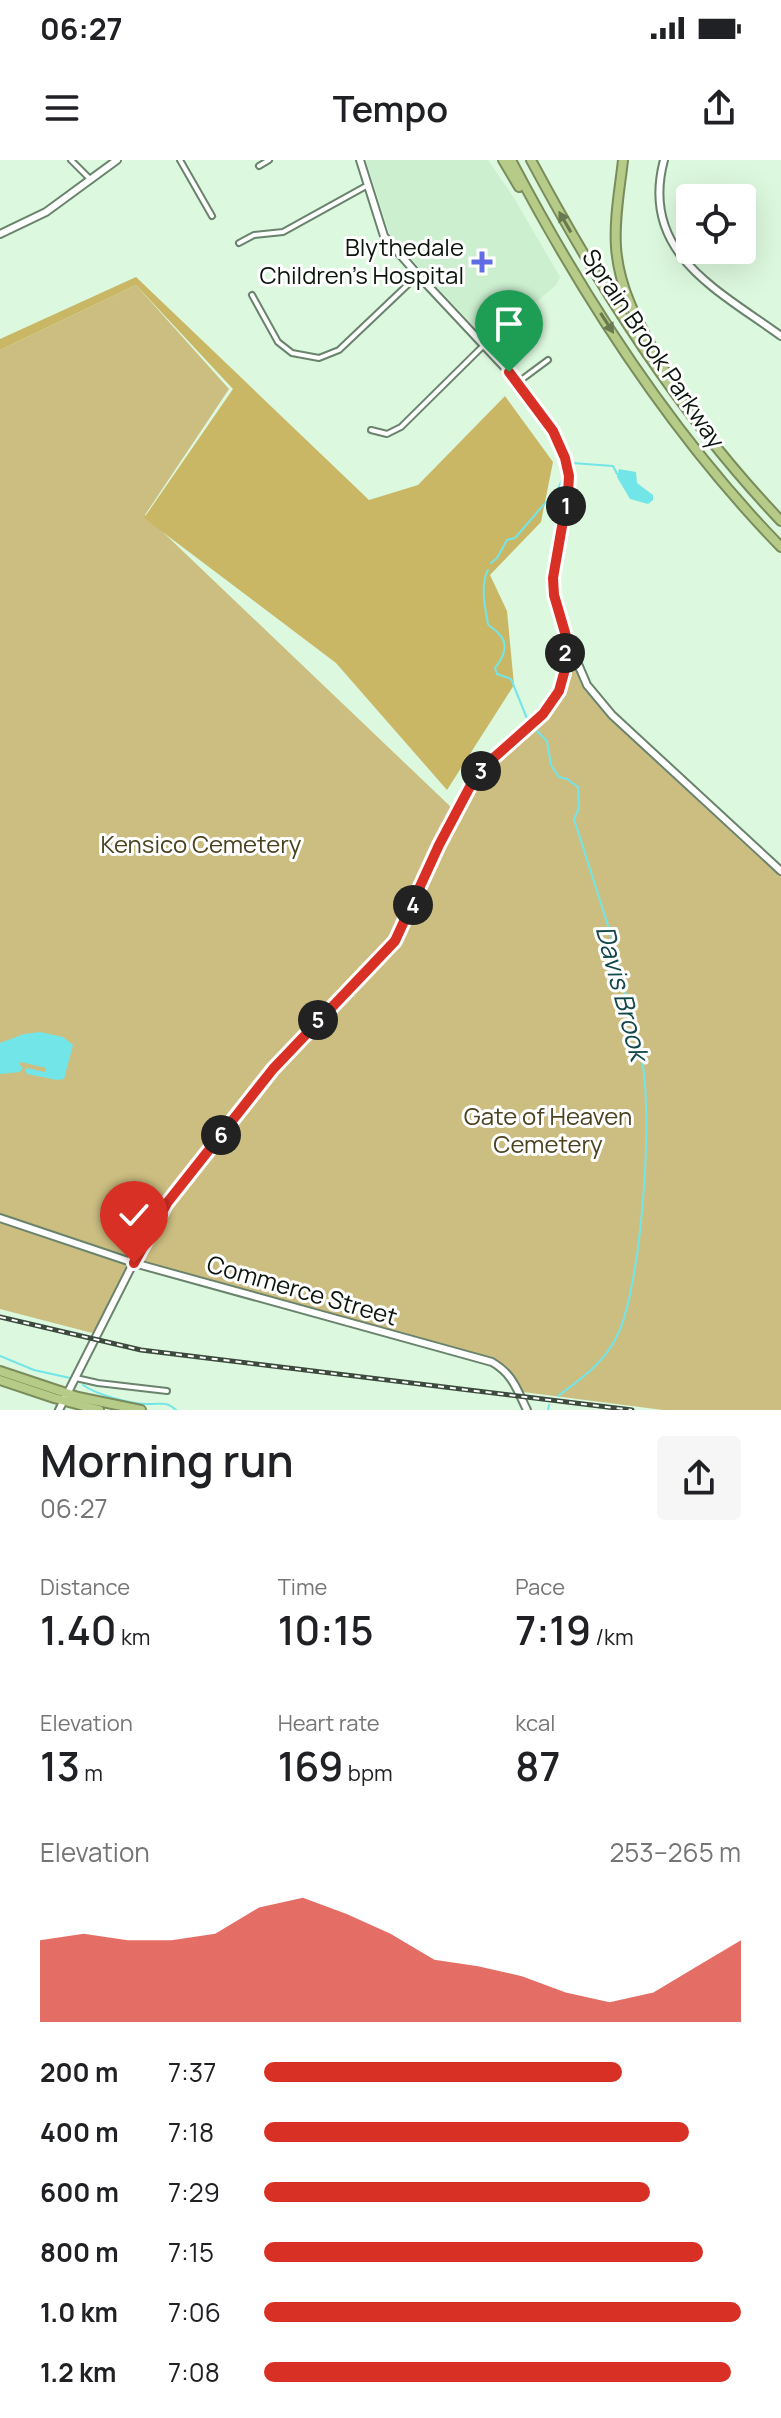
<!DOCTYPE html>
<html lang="en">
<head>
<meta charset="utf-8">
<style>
  body { margin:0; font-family:Manrope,sans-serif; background:#f6f6f6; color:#202124; height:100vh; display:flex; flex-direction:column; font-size:30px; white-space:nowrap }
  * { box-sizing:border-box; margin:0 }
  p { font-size:26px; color:#757577 }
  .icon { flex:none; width:44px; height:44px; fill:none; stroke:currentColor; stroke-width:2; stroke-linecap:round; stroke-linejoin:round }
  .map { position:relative; height:1250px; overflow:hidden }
  .drawer { display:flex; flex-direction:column; background:#fff; flex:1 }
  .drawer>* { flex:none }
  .buttons { position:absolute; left:676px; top:24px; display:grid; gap:16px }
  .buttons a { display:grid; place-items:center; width:80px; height:80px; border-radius:8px; background:#fff; box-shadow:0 8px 32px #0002; font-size:40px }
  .pin { position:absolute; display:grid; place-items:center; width:68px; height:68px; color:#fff; margin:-82px -34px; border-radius:50% 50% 50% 0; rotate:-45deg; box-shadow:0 0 8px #0007 }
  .pin .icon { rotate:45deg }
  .km { position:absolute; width:40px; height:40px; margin:-20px; border-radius:50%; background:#222; color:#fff; font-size:22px; line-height:40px; text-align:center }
  .round { display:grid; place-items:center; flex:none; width:84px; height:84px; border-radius:8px; background:#f6f6f6 }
  .head { display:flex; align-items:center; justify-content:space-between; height:136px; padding:0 40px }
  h1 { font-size:44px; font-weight:600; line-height:60px }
  .metrics { display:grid; grid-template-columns:repeat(3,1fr); gap:12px; height:136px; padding:8px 40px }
  .metrics div { display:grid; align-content:center }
  .metrics b { font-size:40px; font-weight:600 }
  .metrics small { font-size:22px; font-weight:400 }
  .metrics p { font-size:22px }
  .chart { height:224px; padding:16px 40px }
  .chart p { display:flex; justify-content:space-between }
  .chart svg { width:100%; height:144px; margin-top:8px; fill:#d93025; opacity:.7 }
  ul { padding:0 40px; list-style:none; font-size:26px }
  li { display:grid; grid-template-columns:128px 96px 1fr; align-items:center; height:60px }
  li i { height:20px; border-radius:10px; background:#d93025 }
  .status { display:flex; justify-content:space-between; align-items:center; height:56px; padding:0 40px; background:#fff; direction:ltr }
  .status svg { height:22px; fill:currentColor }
  header { display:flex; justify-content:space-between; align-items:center; height:104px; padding:0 40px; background:#fff; font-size:36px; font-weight:600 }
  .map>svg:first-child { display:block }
</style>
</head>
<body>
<div class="status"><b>06:27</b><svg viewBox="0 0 49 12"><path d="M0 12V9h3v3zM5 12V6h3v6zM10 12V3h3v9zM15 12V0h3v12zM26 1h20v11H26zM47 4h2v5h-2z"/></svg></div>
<header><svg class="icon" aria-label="menu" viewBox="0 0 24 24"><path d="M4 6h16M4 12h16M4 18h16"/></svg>Tempo<svg class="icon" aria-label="share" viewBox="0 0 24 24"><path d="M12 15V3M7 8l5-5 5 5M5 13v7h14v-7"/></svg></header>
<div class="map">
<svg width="781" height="1250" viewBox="0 0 781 1250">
  <rect width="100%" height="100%" fill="#dcf8de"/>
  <!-- built -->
  <path fill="#ccefd0" d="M366,0H488L514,38L560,117L556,125L489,182L400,87L389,72Z"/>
  <!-- green -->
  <g fill="#ccbe81">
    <path d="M136,125L229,229L145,355L453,649L428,696L393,778L362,804L251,928L152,1059L96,1174L0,1149V190Z"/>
    <path d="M570,493L581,524L606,553L781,715V1250H663L523,1232L513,1214L497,1202L142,1102L140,1098L159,1063L181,1030L278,909L290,900L293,893L369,814L378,810C383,793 401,781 409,765C431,718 446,668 474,625C502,581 577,556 567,495Z"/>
  </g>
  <!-- forest -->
  <path fill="#cab766" d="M136,117L369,340L418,325L505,236L553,302L541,362L490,415L507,451L514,525L447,630L336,503L144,358L233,229L136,125L0,190V179Z"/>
  <!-- water -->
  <g fill="#72e5e9">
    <path d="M619,309L636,312L637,323L653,335V340L648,344L630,339L617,317Z"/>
    <path d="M40,872L63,877L73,885L64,919L57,920L27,914L25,910L27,908L45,912L46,908L21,902L19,904L23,908L20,912L0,914V883L24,874Z"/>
  </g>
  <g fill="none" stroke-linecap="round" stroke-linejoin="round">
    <!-- stream -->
    <g stroke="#72e5e9" stroke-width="2">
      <path d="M572,303L613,306L617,314"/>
      <path d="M491,403L497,398L507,380L515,378L559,327L564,315"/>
      <path d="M488,410C480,425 485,449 488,464C491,468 496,470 499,474C510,485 503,498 495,508L497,514L511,519L528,561"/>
      <path d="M534,568L547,581L551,605L559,617L567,619L578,627L579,648L574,659L611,775L637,881C657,930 642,1128 617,1176C604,1203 581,1219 558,1236"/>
      <path d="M0,1196L34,1210L70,1218"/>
      <path d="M83,1225C97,1235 129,1243 146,1244C159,1245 166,1240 176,1250"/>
      <path d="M548,1250L549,1245"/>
    </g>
    <!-- street casing -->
    <g stroke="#6a836d" stroke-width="8">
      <g id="street">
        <path d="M71,0L91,20"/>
        <path d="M180,0L212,56"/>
        <path d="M259,6L269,0"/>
        <path d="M239,83L254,75L283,72L368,25"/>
        <path d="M252,135L278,182L292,193L319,198L339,190L418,115"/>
        <path d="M517,223L548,200"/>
        <path d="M371,270L387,274L401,267L483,186"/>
        <path d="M76,1218L98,1223L167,1231"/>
      </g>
    </g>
    <!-- secondary casing -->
    <g stroke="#6a836d" stroke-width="10">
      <g id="secondary">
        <path d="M360,0L384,76L418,115L509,212L560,284L569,316L568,332L554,405V435L566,476L587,525L612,555L781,711"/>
        <path d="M664,0C639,93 718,130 781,176"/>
        <path d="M0,74L46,52L117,0"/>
        <path d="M0,1058L134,1103L492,1202C513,1214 517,1230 527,1250"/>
        <path d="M59,1250L151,1068L167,1043L285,896L395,781L439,685L474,619L495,597L543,554L554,540L564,513L566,476"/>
      </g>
    </g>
    <!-- highway casing -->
    <g stroke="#7a8b5c" stroke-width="12">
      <g id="highway">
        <path d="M503,0L519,27"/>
        <path d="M511,0C584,139 671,274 781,387"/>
        <path d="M531,0C600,129 680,255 781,361"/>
        <path d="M623,0C620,28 614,58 616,87C619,134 644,172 666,213"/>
        <path d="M0,1211L78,1237L141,1250"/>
        <path d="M0,1220L54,1238L99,1250"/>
      </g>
    </g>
    <!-- street -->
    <use href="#street" stroke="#fff" stroke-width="4"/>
    <!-- secondary -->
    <use href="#secondary" stroke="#fff" stroke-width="6"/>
    <!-- highway -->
    <use href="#highway" stroke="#b6cb87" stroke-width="8"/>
    <!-- rail casing -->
    <g stroke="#3c4a3d" stroke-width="5">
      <path id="rail" d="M0,1157L141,1190L632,1250"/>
    </g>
    <!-- rail -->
    <use href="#rail" stroke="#fff" stroke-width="2" stroke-dasharray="6" stroke-linecap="butt"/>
  </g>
  <!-- one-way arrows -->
  <defs><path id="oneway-solid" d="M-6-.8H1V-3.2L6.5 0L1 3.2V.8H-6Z" transform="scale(2)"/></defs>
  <g fill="#697950">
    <use href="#oneway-solid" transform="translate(565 62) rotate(-120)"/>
    <use href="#oneway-solid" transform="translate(607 163) rotate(57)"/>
  </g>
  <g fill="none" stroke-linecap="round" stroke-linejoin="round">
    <!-- route casing -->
    <g stroke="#fff" stroke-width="16">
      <path id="route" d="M134,1103L167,1043L273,909L395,781L439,685L474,619L489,602L543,554L559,531L564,513L566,476L554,435L553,418L568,332L569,316L565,298L553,271L509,212"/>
    </g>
    <!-- route -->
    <use href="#route" stroke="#d93025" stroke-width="10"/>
  </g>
  <!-- markers -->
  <path fill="#606ce4" stroke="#fff" stroke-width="3" d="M478 90h8v8h8v8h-8v8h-8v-8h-8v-8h8z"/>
  <g text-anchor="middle" stroke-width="6" stroke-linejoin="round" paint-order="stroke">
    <!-- poi labels -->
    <g font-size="24" fill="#0b150c" stroke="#fff" text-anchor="end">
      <text x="464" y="96">Blythedale<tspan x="464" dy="28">Children's Hospital</tspan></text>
    </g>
    <!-- street labels -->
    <g font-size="24" fill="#0b150c" stroke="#fff">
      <text transform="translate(653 189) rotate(56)" y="8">Sprain Brook Parkway</text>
      <text transform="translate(302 1131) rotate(16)" y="8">Commerce Street</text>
    </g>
    <!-- park labels -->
    <g font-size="24" fill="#4a421e" stroke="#fff">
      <text x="201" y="693">Kensico Cemetery</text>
      <text x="548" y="965">Gate of Heaven<tspan x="548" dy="28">Cemetery</tspan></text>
    </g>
    <!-- water labels -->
    <g font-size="26" font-style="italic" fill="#124749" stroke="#fff">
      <text transform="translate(622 833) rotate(75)" y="9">Davis Brook</text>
    </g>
  </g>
</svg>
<div class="buttons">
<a><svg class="icon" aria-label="locate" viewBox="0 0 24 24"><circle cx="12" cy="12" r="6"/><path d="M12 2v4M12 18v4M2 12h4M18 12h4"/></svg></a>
</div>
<div class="pin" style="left:509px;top:212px;background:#1e9e55"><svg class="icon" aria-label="arrive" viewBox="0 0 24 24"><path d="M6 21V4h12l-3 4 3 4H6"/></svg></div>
<div class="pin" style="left:134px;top:1103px;background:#d93025"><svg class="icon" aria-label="check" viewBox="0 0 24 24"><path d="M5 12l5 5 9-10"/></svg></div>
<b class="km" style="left:566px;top:346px">1</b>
<b class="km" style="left:565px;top:493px">2</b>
<b class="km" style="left:481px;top:611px">3</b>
<b class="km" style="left:413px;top:745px">4</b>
<b class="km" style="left:318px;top:860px">5</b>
<b class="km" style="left:221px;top:975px">6</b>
</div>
<section class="drawer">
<div class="head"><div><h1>Morning run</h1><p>06:27</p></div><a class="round"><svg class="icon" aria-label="share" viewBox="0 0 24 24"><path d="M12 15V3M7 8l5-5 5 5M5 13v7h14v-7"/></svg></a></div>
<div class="metrics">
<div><p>Distance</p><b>1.40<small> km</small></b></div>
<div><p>Time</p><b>10:15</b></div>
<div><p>Pace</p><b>7:19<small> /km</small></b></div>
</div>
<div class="metrics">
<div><p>Elevation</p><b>13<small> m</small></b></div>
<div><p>Heart rate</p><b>169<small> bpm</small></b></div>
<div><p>kcal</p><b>87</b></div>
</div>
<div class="chart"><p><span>Elevation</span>253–265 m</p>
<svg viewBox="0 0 160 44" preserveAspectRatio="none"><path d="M0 44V19L10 17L20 19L30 19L40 17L50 9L60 6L70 11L80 17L90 25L100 27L110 30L120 35L130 38L140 35L150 27L160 19V44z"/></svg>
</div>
<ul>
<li><b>200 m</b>7:37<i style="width:75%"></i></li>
<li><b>400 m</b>7:18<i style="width:89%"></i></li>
<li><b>600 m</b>7:29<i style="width:81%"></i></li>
<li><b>800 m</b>7:15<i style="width:92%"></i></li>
<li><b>1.0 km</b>7:06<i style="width:100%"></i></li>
<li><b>1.2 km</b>7:08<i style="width:98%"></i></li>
</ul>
</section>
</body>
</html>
